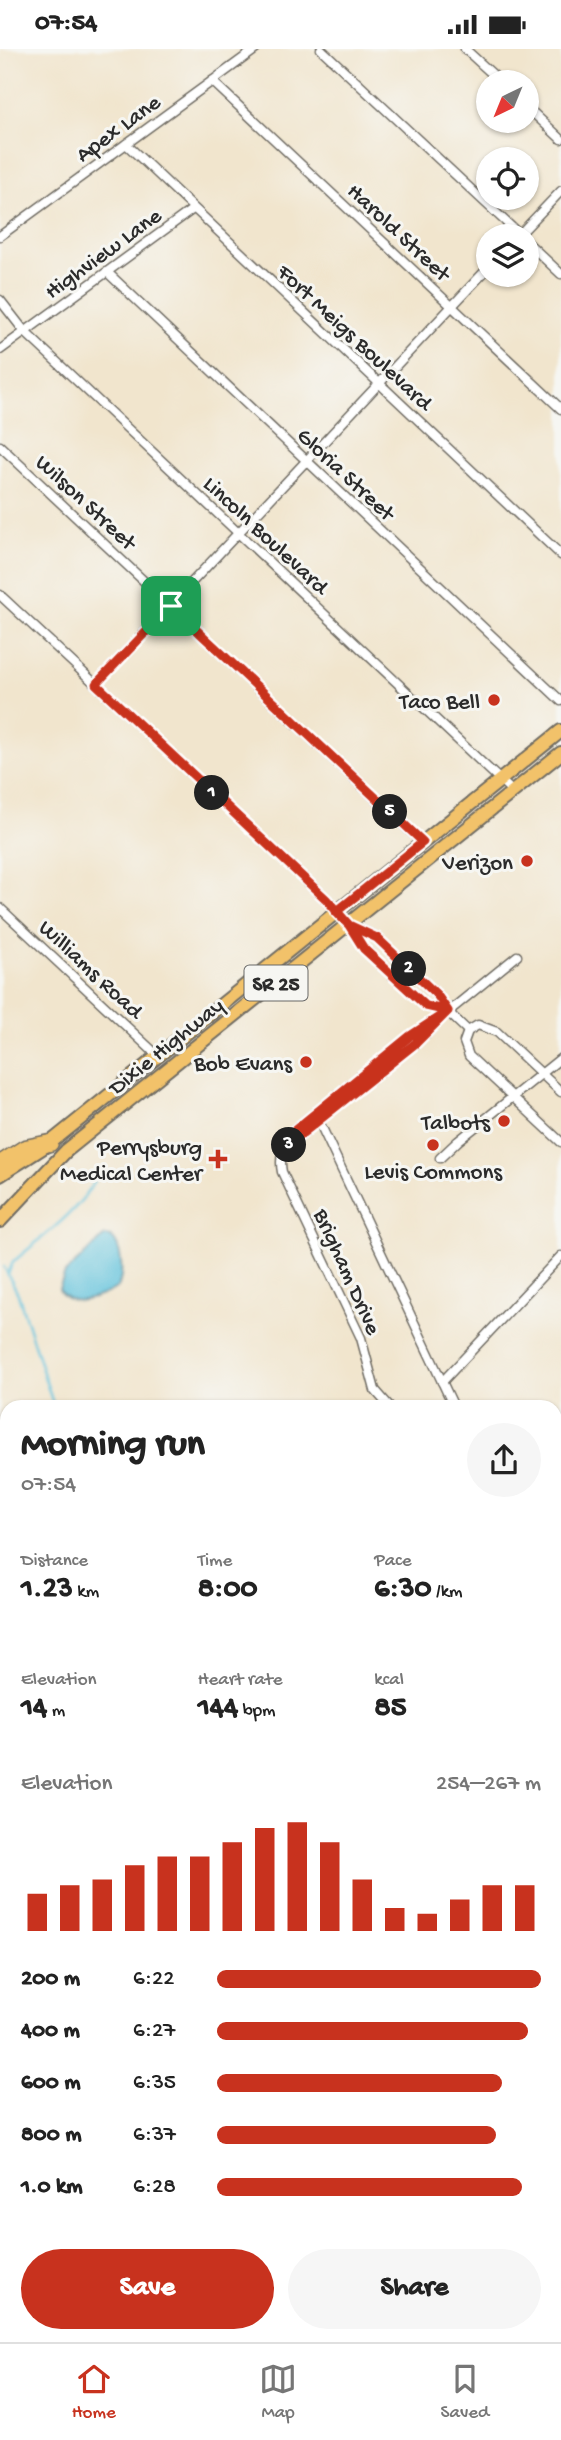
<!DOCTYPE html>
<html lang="en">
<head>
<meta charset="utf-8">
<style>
  body { margin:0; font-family:"Gochi Hand",sans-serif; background:#f6f6f6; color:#222; height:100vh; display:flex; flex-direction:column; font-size:26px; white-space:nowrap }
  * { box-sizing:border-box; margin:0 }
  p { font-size:23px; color:#767676 }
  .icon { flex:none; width:38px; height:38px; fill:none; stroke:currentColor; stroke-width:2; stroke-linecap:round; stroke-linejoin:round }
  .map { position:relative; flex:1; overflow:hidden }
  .side { position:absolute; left:0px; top:1351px; width:562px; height:943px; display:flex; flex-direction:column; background:#fff; border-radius:21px 21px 0 0; box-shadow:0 2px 5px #0004 }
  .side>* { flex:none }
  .needle { width:46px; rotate:223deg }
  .controls { position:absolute; left:476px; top:21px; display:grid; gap:14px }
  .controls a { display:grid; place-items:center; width:63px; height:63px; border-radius:50%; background:#fff; box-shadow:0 2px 5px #0004; font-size:35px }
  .pin { position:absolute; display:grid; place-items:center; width:60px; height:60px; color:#fff; margin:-30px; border-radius:14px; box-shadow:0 4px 10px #0006 }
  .km { position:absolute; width:35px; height:35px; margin:-18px; border-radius:50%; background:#222; color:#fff; font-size:19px; line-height:35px; text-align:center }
  .round { display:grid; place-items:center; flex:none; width:74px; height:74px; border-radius:37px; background:#f6f6f6 }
  .headline { display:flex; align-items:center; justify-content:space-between; height:119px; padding:0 21px }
  h1 { font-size:38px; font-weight:700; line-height:52px }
  .figures { display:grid; grid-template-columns:repeat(3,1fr); gap:10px; height:119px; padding:7px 21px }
  .figures div { display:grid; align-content:center }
  .figures b { font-size:30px; font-weight:700 }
  .figures small { font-size:19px; font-weight:400 }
  .figures p { font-size:19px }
  .chart { height:196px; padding:14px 21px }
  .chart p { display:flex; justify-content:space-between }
  .chart svg { width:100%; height:126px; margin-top:7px; stroke:#c8321e; stroke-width:6 }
  .primary-button { display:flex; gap:14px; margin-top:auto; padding:14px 21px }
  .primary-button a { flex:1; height:80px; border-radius:42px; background:#c8321e; color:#fff; font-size:28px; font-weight:700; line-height:80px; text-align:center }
  .primary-button a+a { background:#f6f6f6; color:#222 }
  ul { padding:0 21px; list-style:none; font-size:23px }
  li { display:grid; grid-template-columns:112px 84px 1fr; align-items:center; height:52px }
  li i { height:18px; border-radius:9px; background:#c8321e }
  .status { display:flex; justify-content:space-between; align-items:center; height:49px; padding:0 35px; background:#fff; direction:ltr }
  .status svg { height:19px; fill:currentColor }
  .tab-bar { display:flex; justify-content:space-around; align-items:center; height:98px; border-top:2px solid #e0e0e0; background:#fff; font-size:19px; color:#767676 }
  .tab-bar a { display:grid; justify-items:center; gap:4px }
  .tab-bar .active { color:#c8321e }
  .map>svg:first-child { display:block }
</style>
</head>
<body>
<div class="status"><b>07:54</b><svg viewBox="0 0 49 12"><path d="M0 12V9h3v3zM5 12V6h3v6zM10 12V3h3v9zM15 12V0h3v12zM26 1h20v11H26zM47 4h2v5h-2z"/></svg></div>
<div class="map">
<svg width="561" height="2293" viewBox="0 0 561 2293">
  <defs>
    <pattern id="grass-dots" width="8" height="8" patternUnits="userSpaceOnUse" patternTransform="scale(1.75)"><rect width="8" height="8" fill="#a4c770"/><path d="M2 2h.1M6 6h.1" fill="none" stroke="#8dab61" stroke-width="1.8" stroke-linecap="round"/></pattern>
    <pattern id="forest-firs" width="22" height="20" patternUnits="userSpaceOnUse" patternTransform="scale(1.75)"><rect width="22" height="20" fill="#83ac62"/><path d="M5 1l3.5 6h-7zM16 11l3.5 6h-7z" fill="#6b8c51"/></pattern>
  </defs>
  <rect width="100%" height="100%" fill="#f6f6f2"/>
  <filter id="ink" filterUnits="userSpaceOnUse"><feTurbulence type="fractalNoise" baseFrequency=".0143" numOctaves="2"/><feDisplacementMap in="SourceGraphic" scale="14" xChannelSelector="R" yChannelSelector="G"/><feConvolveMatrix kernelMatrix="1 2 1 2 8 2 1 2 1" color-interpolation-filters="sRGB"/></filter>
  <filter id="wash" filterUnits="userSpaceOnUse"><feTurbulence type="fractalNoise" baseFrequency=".00686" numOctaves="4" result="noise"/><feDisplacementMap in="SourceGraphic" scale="28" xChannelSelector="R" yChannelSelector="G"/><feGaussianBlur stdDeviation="1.57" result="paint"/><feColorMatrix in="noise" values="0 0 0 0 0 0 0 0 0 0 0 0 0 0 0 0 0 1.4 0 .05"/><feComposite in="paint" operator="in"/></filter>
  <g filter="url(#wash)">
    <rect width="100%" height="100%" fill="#f1e5cd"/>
    <!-- grass -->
    <g fill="url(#grass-dots)" stroke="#68794e" stroke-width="2">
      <path d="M561,1436V1452L556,1458L561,1463V1574L555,1566V1442Z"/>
      <path d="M555,1589L561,1595V1776L555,1782Z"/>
    </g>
    <!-- forest -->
    <path fill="url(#forest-firs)" stroke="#576c46" stroke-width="2" d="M555,1804L561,1805V1914L555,1907Z"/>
    <!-- water -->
    <g fill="#5dc1db" stroke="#447683" stroke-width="2">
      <path d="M105,1187L111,1188C122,1196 124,1226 118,1238C104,1247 69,1262 59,1240L65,1224Z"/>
      <path d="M0,1683H7V1729L0,1722Z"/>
    </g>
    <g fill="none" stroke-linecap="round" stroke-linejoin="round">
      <!-- stream -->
      <g stroke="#5dc1db" stroke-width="2.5">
        <path d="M4,1218L18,1245L54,1358"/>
        <path d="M8,1225L13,1213C39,1190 79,1163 94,1132"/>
        <path d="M555,1948L561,1954"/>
      </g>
    </g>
  </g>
  <g filter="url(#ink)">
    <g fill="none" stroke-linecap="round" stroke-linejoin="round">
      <!-- street casing -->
      <g stroke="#706c64" stroke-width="11">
        <g id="street">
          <path d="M321,0L521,187"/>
          <path d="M465,0L501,33"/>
          <path d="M212,32L561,360"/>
          <path d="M527,58L561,90"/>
          <path d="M126,95L561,506"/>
          <path d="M0,187L256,0"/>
          <path d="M518,187L561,142"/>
          <path d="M527,193L561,225"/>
          <path d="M108,224L561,652"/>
          <path d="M0,251L25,283L513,743"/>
          <path d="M0,301L193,160"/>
          <path d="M0,397L423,794"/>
          <path d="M0,546L326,850L349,875L364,900L380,915L426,957L448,963"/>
          <path d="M96,635L488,219"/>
          <path d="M0,859L158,1007"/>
          <path d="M349,875L377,889L437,946L448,963L468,982"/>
          <path d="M561,1043L497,983L478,976L468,982L464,993L469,1007L561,1093"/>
          <path d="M315,1064L454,1358"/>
          <path d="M284,1099L416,994L434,977"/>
          <path d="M440,1109L458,1092L561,1009"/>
          <path d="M442,1333L561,1207"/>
          <path d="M390,1358L375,1341L361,1289L282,1123C279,1108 283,1092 294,1081L410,987L448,963L517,907"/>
          <path d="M555,1434L561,1427"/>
          <path d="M555,1574L561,1581"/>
          <path d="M156,2293L161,2287"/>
        </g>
      </g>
      <!-- primary casing -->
      <g stroke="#706c64" stroke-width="16">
        <g id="primary">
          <path d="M0,1126L50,1094L561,682"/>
          <path d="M0,1172L66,1102L561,704"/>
        </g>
      </g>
      <!-- highway casing -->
      <g stroke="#706c64" stroke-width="19">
        <g id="highway">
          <path d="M0,1115L25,1099L50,1094"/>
          <path d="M0,1433L7,1450"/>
          <path d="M0,1535L7,1541"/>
          <path d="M0,1593L7,1600"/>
          <path d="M0,1628L7,1633"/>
          <path d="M555,2054L561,2060"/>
          <path d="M555,2112L561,2118"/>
        </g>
      </g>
      <!-- street -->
      <use href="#street" stroke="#fff" stroke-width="8"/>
      <!-- primary -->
      <use href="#primary" stroke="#f2c26a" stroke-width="12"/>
      <!-- highway -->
      <use href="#highway" stroke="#f2c26a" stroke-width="16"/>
    </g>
  </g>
  <g fill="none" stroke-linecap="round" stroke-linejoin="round" filter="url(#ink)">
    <!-- route casing -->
    <g stroke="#fff" stroke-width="14">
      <path id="route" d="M171,557L96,635L326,850L349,876L377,889L437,946L448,962L416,994L284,1099L287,1090L295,1081L410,987L448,962L426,957L364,900L349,876L336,863L423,793L171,557"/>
    </g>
    <!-- route -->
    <use href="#route" stroke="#c8321e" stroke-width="9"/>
  </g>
  <!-- markers -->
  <g fill="#c8321e" stroke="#f6f6f2" stroke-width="2.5">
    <circle cx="494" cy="651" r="7"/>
    <circle cx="527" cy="812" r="7"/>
    <circle cx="306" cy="1013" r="7"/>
    <circle cx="504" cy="1072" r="7"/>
    <circle cx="433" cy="1096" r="7"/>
    <path d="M214.5 1099.5h7v7h7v7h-7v7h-7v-7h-7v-7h7z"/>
  </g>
  <g text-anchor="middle" stroke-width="6" stroke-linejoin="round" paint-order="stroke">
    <!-- shield labels -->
    <rect fill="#f6f6f2" stroke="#686867" stroke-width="2" x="244.5" y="916.5" width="63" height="35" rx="5"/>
    <g font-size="21" font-weight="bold" fill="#2b2b2b">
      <text x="276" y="941">SR 25</text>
    </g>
    <!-- street labels -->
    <g font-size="23" fill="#2b2b2b" stroke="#f6f6f2">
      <text transform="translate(117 78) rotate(-36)" y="8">Apex Lane</text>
      <text transform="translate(400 182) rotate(43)" y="8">Harold Street</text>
      <text transform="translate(102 203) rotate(-36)" y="8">Highview Lane</text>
      <text transform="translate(356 287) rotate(43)" y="8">Fort Meigs Boulevard</text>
      <text transform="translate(347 424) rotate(43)" y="8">Gloria Street</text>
      <text transform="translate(87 452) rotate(43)" y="8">Wilson Street</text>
      <text transform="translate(267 485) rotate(43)" y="8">Lincoln Boulevard</text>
      <text transform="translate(92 919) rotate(43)" y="8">Williams Road</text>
      <text transform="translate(165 996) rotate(-39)" y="8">Dixie Highway</text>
      <text transform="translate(349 1222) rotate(66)" y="8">Brigham Drive</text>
    </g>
    <!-- poi labels -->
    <g font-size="23" fill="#2b2b2b" stroke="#f6f6f2" text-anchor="end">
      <text x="480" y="659">Taco Bell</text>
      <text x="513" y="820">Verizon</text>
      <text x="292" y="1021">Bob Evans</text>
      <text x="490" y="1080">Talbots</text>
      <text x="202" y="1105">Perrysburg<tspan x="202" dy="26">Medical Center</tspan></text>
      <text x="433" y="1129" text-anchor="middle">Levis Commons</text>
    </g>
  </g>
</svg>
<div class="controls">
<a><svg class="needle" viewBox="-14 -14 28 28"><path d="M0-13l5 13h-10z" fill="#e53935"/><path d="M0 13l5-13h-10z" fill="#767676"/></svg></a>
<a><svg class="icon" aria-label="locate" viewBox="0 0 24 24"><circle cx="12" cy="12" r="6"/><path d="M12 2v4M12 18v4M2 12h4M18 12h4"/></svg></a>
<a><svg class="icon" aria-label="layers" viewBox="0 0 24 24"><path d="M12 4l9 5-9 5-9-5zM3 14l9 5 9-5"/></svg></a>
</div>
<div class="pin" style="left:171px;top:557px;background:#1e9e55"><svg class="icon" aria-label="arrive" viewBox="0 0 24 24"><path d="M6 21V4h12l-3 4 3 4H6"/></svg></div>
<b class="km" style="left:212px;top:744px">1</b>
<b class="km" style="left:409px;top:920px">2</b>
<b class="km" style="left:289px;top:1096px">3</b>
<b class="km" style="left:390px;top:763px">5</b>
<section class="side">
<div class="headline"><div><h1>Morning run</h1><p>07:54</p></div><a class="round"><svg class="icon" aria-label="share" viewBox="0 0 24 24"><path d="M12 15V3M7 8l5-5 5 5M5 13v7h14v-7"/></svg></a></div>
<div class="figures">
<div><p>Distance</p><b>1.23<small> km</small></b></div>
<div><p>Time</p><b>8:00</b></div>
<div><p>Pace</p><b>6:30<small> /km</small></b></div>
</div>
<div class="figures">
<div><p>Elevation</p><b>14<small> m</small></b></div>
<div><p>Heart rate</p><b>144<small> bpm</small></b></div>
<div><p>kcal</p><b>85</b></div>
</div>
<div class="chart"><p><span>Elevation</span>254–267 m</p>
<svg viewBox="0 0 160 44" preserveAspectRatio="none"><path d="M5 44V31M15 44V28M25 44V26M35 44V21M45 44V18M55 44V18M65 44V13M75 44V8M85 44V6M95 44V13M105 44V26M115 44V36M125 44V38M135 44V33M145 44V28M155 44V28"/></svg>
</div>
<ul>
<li><b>200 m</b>6:22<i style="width:100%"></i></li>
<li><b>400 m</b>6:27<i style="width:96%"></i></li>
<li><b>600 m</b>6:35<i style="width:88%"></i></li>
<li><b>800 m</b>6:37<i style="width:86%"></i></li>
<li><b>1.0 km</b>6:28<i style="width:94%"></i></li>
</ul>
<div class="primary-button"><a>Save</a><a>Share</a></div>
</section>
</div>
<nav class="tab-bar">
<a class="active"><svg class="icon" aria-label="home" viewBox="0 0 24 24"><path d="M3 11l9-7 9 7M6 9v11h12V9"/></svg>Home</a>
<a><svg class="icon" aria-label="map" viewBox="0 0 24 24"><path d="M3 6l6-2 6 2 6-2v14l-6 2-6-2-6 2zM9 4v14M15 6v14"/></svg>Map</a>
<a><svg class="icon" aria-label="saved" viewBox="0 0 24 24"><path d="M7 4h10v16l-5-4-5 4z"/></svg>Saved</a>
</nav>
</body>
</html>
